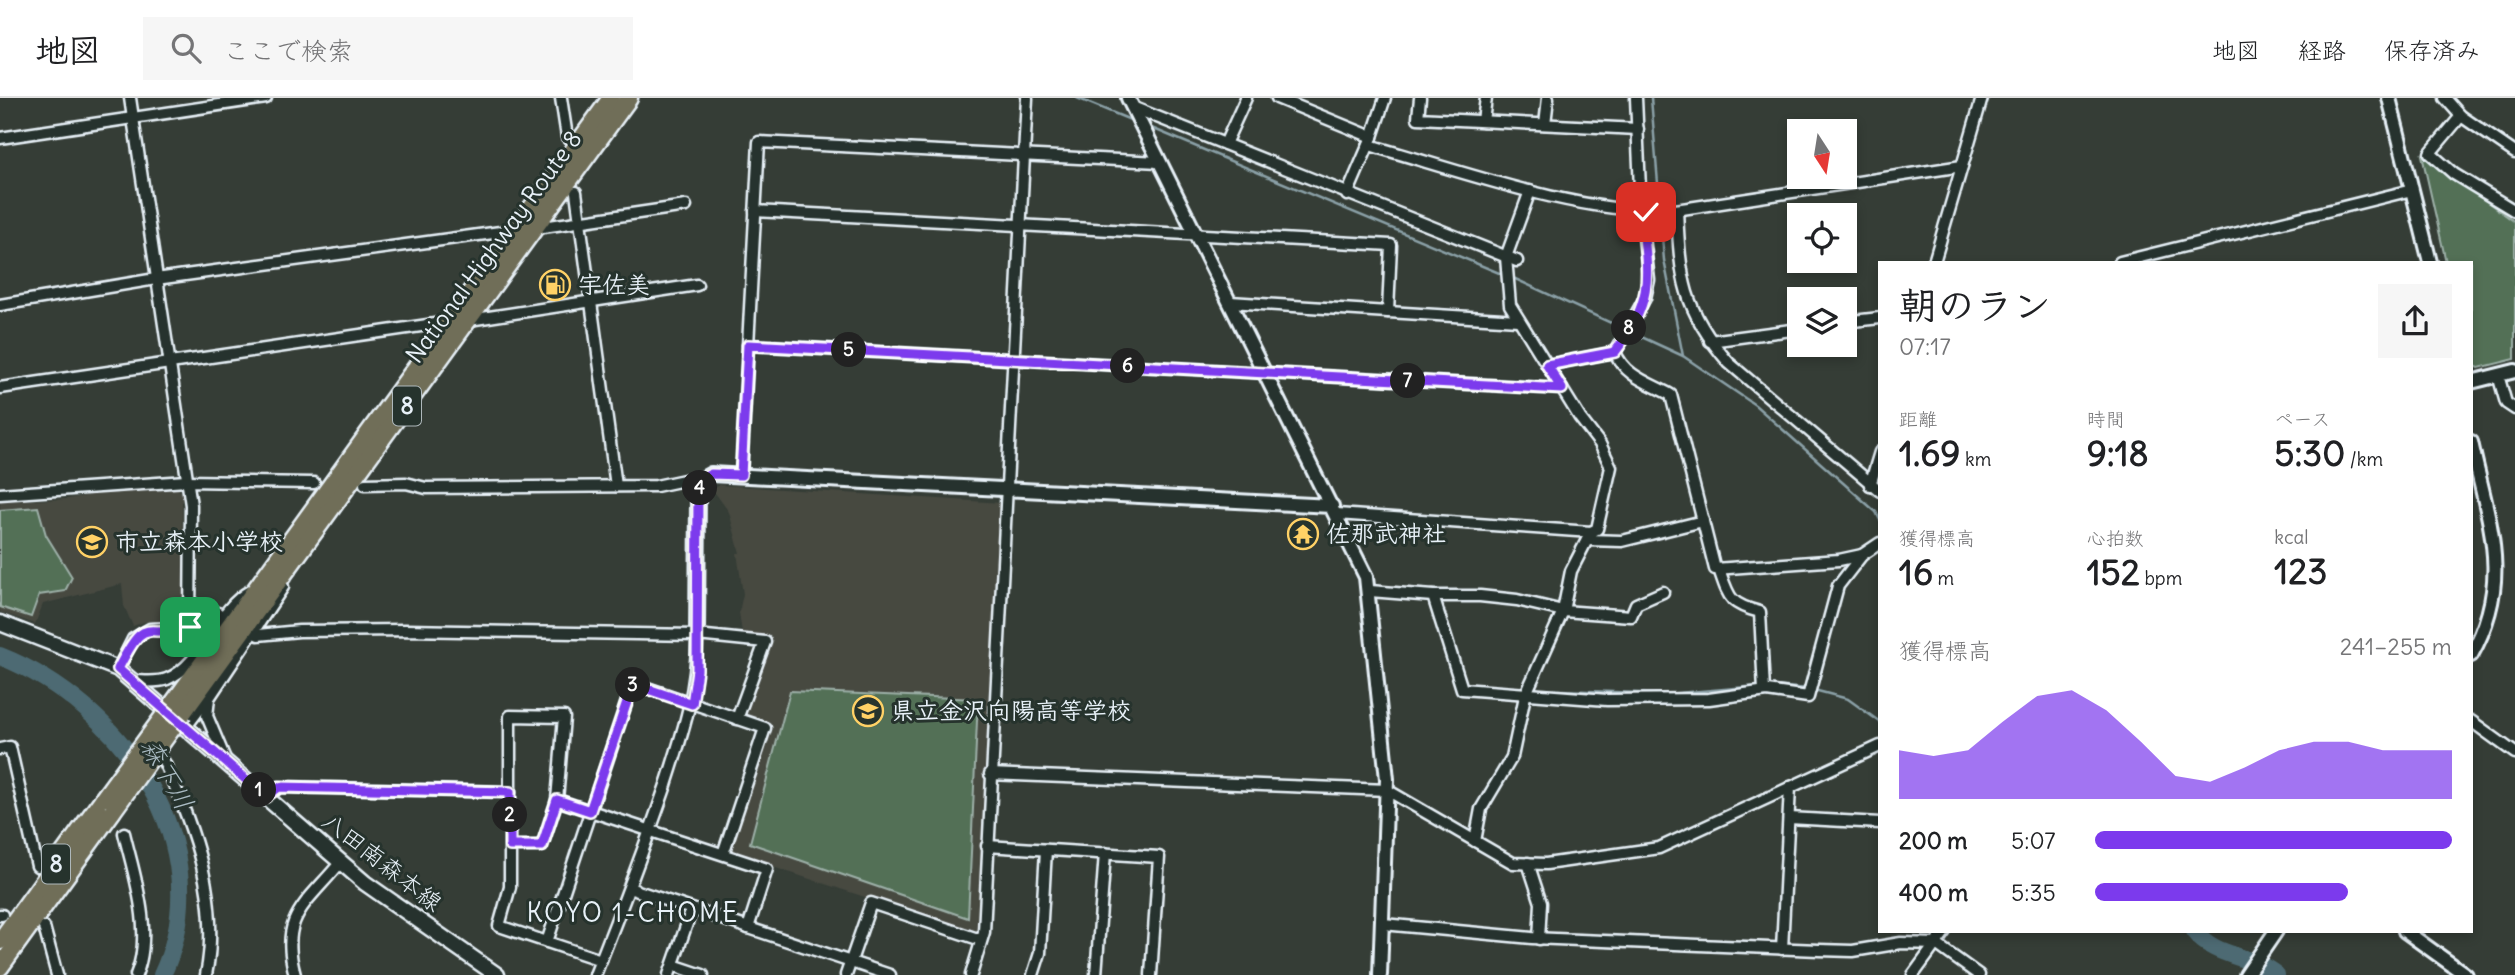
<!DOCTYPE html>
<html lang="ja">
<head>
<meta charset="utf-8">
<style>
  body { margin:0; font-family:Delius,"Klee One",sans-serif; background:#f6f6f6; color:#202124; height:100vh; display:flex; flex-direction:column; font-size:26px; white-space:nowrap }
  * { box-sizing:border-box; margin:0 }
  p { font-size:23px; color:#757577 }
  .icon { flex:none; width:38px; height:38px; fill:none; stroke:currentColor; stroke-width:2; stroke-linecap:round; stroke-linejoin:round }
  .map { position:relative; flex:1; overflow:hidden }
  .drawer { position:absolute; left:1878px; top:163px; width:595px; height:672px; display:flex; flex-direction:column; background:#fff; border-radius:0px; box-shadow:0 4px 10px #0003 }
  .drawer>* { flex:none }
  .needle { width:46px; rotate:168deg }
  .fabs { position:absolute; left:1787px; top:21px; display:grid; gap:14px }
  .fabs a { display:grid; place-items:center; width:70px; height:70px; border-radius:0px; background:#fff; box-shadow:0 4px 10px #0003; font-size:35px }
  .pin { position:absolute; display:grid; place-items:center; width:60px; height:60px; color:#fff; margin:-30px; border-radius:14px; box-shadow:0 4px 10px #0006 }
  .km { position:absolute; width:35px; height:35px; margin:-18px; border-radius:50%; background:#222; color:#fff; font-size:19px; line-height:35px; text-align:center }
  .round { display:grid; place-items:center; flex:none; width:74px; height:74px; border-radius:0px; background:#f6f6f6 }
  .headline { display:flex; align-items:center; justify-content:space-between; height:119px; padding:0 21px }
  h1 { font-size:38px; font-weight:700; line-height:52px }
  .metrics { display:grid; grid-template-columns:repeat(3,1fr); gap:10px; height:119px; padding:7px 21px }
  .metrics div { display:grid; align-content:center }
  .metrics b { font-size:35px; font-weight:700 }
  .metrics small { font-size:19px; font-weight:400 }
  .metrics p { font-size:19px }
  .chart { height:196px; padding:14px 21px }
  .chart p { display:flex; justify-content:space-between }
  .chart svg { width:100%; height:126px; margin-top:7px; fill:#7c3aed; opacity:.7 }
  ul { padding:0 21px; list-style:none; font-size:23px }
  li { display:grid; grid-template-columns:112px 84px 1fr; align-items:center; height:52px }
  li i { height:18px; border-radius:9px; background:#7c3aed }
  header { display:flex; align-items:center; gap:42px; box-sizing:border-box; height:98px; padding:0 35px; background:#fff; border-bottom:2px solid #e0e0e0 }
  header strong { font-size:33px }
  nav { display:flex; gap:38px; margin-inline-start:auto; font-size:24px }
  .search { width:490px; height:63px; background:#f6f6f6; display:flex; align-items:center; gap:18px; box-sizing:border-box; padding:0 24px; border-radius:0px; color:#757577; font-size:26px }
  .map>svg:first-child { display:block }
</style>
</head>
<body>
<header>
<strong>地図</strong>
<div class="search"><svg class="icon" aria-label="search" viewBox="0 0 24 24"><circle cx="10" cy="10" r="6"/><path d="M15 15l6 6"/></svg>ここで検索</div>
<nav><a>地図</a><a>経路</a><a>保存済み</a></nav>
</header>
<div class="map">
<svg width="2515" height="877" viewBox="0 0 2515 877">
  <rect width="100%" height="100%" fill="#353d36"/>
  <filter id="ink" filterUnits="userSpaceOnUse"><feTurbulence type="fractalNoise" baseFrequency=".0143" numOctaves="2"/><feDisplacementMap in="SourceGraphic" scale="14" xChannelSelector="R" yChannelSelector="G"/><feConvolveMatrix kernelMatrix="1 2 1 2 8 2 1 2 1" color-interpolation-filters="sRGB"/></filter>
  <g filter="url(#ink)">
    <!-- built -->
    <g fill="#474941">
      <path d="M719,387L1002,405L979,831L975,835L733,756L730,751L772,626L746,616L745,610L769,543L766,538L742,535L739,514L743,496L737,455H740L729,414L713,392Z"/>
      <path d="M177,389L182,395L184,521L179,526L144,524L133,528L124,508L122,486L43,506L35,526L0,514V403L67,401L115,393Z"/>
    </g>
    <!-- green -->
    <g fill="#526f57" stroke="#9db0a8" stroke-width="2">
      <path d="M2422,57L2515,124V261L2479,270L2471,266V164H2446Z"/>
      <path d="M38,409L46,437L72,479L65,493L39,497L31,519L0,509V412Z"/>
      <path d="M790,593L978,601L968,820L750,745Z"/>
    </g>
    <g fill="none" stroke-linecap="round" stroke-linejoin="round">
      <!-- stream -->
      <g stroke="#8ba1a8" stroke-width="2.5">
        <path d="M1077,0L1133,23"/>
        <path d="M1651,0L1660,110"/>
        <path d="M1149,29L1504,177"/>
        <path d="M1660,116L1664,162L1683,258"/>
        <path d="M1511,179L1683,258L1755,307L1876,414L1880,422"/>
        <path d="M1766,587L1808,591"/>
        <path d="M1534,591L1666,596L1759,588"/>
        <path d="M1814,592L1848,601L1880,624"/>
      </g>
      <!-- river -->
      <g stroke="#4d6b73" stroke-width="18">
        <path d="M0,558C121,606 223,747 162,877"/>
        <path d="M2194,833C2215,860 2250,856 2276,877"/>
      </g>
      <!-- minor casing -->
      <g stroke="#e8f1f8" stroke-width="15">
        <g id="minor">
          <path d="M130,0L191,407L190,529C201,526 207,516 218,515"/>
          <path d="M561,0L567,39"/>
          <path d="M1277,0L1372,39"/>
          <path d="M1420,0L1418,20L1638,31"/>
          <path d="M1636,0L1641,114L1649,182L1645,200L1615,254C1625,279 1650,285 1671,297L1715,471L1839,462L1862,457"/>
          <path d="M2445,0L2461,18L2515,55"/>
          <path d="M1132,9L1517,163"/>
          <path d="M2461,18L2430,55L2454,76L2515,113"/>
          <path d="M1483,23L1486,0"/>
          <path d="M1545,26L1548,0"/>
          <path d="M0,40L266,0"/>
          <path d="M1225,46L1246,0"/>
          <path d="M1369,47C1458,72 1578,116 1669,113L1962,68"/>
          <path d="M576,94L616,388"/>
          <path d="M1347,97L1372,39L1385,0"/>
          <path d="M1677,112C1680,180 1683,212 1729,265L1880,393"/>
          <path d="M755,113L1391,147L1388,214L1230,204"/>
          <path d="M536,130L686,108"/>
          <path d="M1934,164L1982,0"/>
          <path d="M2120,164L2412,92"/>
          <path d="M0,207L156,181L515,132"/>
          <path d="M1388,214L1518,222"/>
          <path d="M469,222L697,187"/>
          <path d="M1844,224L1880,220"/>
          <path d="M1710,243L1799,231"/>
          <path d="M748,247L1562,291"/>
          <path d="M1547,267L1615,254"/>
          <path d="M2498,277L2506,305L2515,311"/>
          <path d="M0,290L448,224"/>
          <path d="M741,377L759,44L1159,64"/>
          <path d="M365,386L406,385L426,390L656,388L689,381H702"/>
          <path d="M1870,387L1880,354"/>
          <path d="M0,396L186,383L314,385"/>
          <path d="M1337,416L1591,434"/>
          <path d="M1587,442L1622,443L1703,423"/>
          <path d="M1719,471C1729,500 1729,506 1760,514L1764,593"/>
          <path d="M1370,493L1433,498L1462,591L1607,602L1709,601L1767,593L1808,599L1838,488L1862,457L1880,445"/>
          <path d="M1433,498H1480L1517,502L1563,513L1631,518L1636,506L1663,494"/>
          <path d="M258,537L299,533L405,532L697,537L765,544L737,621"/>
          <path d="M118,571L133,541L150,531L190,529"/>
          <path d="M134,583C144,583 157,585 167,581C203,567 216,511 250,493"/>
          <path d="M2471,623L2515,655"/>
          <path d="M185,630L208,600"/>
          <path d="M0,651L10,649L37,768"/>
          <path d="M225,661L207,618L209,600L283,489"/>
          <path d="M164,664C194,729 221,804 206,877"/>
          <path d="M990,676L1387,692L1513,765L1546,766L1659,750L1880,648"/>
          <path d="M266,699L279,689L510,694"/>
          <path d="M557,702L767,771L748,830"/>
          <path d="M1789,720L1880,725"/>
          <path d="M124,735C134,777 154,834 136,877"/>
          <path d="M1475,743L1481,711L1512,659L1525,598L1563,513L1571,473L1591,434L1597,431L1611,369L1600,346L1580,320L1510,207L1506,159L1530,93"/>
          <path d="M510,748H542L557,702L564,619L510,618V789L499,828L601,862"/>
          <path d="M987,748L1159,759L1151,877"/>
          <path d="M1528,765L1541,805L1539,841"/>
          <path d="M629,790L890,877"/>
          <path d="M0,817H2"/>
          <path d="M1383,826L1532,840L1819,852L1853,853L1901,845L1936,846L1979,877"/>
          <path d="M44,829L57,877"/>
          <path d="M547,844L633,585L765,630L723,756"/>
          <path d="M1782,851L1790,689"/>
          <path d="M673,867L703,877"/>
          <path d="M295,877C279,819 305,807 340,765"/>
          <path d="M595,877C620,814 644,751 666,687C682,637 698,591 697,537"/>
          <path d="M669,877L692,811"/>
          <path d="M846,877L871,805L981,842"/>
          <path d="M971,877L984,834L1027,0"/>
          <path d="M1033,877L1040,855L1046,752"/>
          <path d="M1096,877L1105,755"/>
          <path d="M1913,877L1945,833"/>
        </g>
      </g>
      <!-- tertiary casing -->
      <g stroke="#e8f1f8" stroke-width="18">
        <g id="tertiary">
          <path d="M1128,0L1366,479L1387,681L1380,877"/>
          <path d="M2389,0L2430,164"/>
          <path d="M2471,284L2515,273"/>
          <path d="M2471,344C2488,423 2514,481 2471,557"/>
          <path d="M697,537L698,397L702,381L711,376L1332,408"/>
          <path d="M2405,833L2466,877"/>
          <path d="M2246,877L2276,833"/>
        </g>
      </g>
      <!-- secondary casing -->
      <g stroke="#e8f1f8" stroke-width="19">
        <path id="secondary" d="M0,525L118,571L365,785L497,877"/>
      </g>
      <!-- trunk casing -->
      <g stroke="#e8f1f8" stroke-width="21">
        <g id="trunk">
          <path d="M174,604L611,0"/>
          <path d="M183,615L629,0"/>
          <path d="M0,843L103,701"/>
          <path d="M0,869L112,714"/>
        </g>
      </g>
      <!-- minor -->
      <use href="#minor" stroke="#26332d" stroke-width="10"/>
      <!-- tertiary -->
      <use href="#tertiary" stroke="#26332d" stroke-width="12"/>
      <!-- secondary -->
      <use href="#secondary" stroke="#26332d" stroke-width="14"/>
      <!-- trunk -->
      <use href="#trunk" stroke="#706e59" stroke-width="16"/>
      <!-- trunk-bridge casing -->
      <g stroke="#e8f1f8" stroke-width="21" stroke-linecap="butt">
        <g id="trunk-bridge">
          <path d="M103,701L174,604"/>
          <path d="M112,714L183,615"/>
        </g>
      </g>
      <!-- trunk-bridge -->
      <use href="#trunk-bridge" stroke="#706e59" stroke-width="16"/>
    </g>
  </g>
  <g fill="none" stroke-linecap="round" stroke-linejoin="round" filter="url(#ink)">
    <!-- route casing -->
    <g stroke="#fff" stroke-width="14">
      <path id="route" d="M190,529C144,543 148,512 118,571L266,699L279,689L510,694V748H542L557,702L590,713L633,586L692,606L697,572L698,397L702,381L711,376L741,377L748,247L1562,291L1547,267L1615,254C1656,200 1648,176 1641,114H1646"/>
    </g>
    <!-- route -->
    <use href="#route" stroke="#7c3aed" stroke-width="9"/>
  </g>
  <!-- icons -->
  <defs>
    <g id="fuel-ring" transform="scale(1.575)"><circle r="9.5" fill="#26332d" stroke="#ffd166" stroke-width="1.5"/><path d="M-5.5-6h7V0h2V4h1.3V-2.5L3-4.5l.8-.8L6-3V5H2.5V1h-1V6h-7ZM-4.2-4.7v3.2H.2V-4.7Z" fill="#ffd166"/></g>
    <g id="temple-ring" transform="scale(1.575)"><circle r="9.5" fill="#26332d" stroke="#ffd166" stroke-width="1.5"/><path d="M0-6L5-2H3V0L6.5 2.5H4V6H1.5V3h-3V6H-4V2.5H-6.5L-3 0V-2H-5Z" fill="#ffd166"/></g>
    <g id="school-ring" transform="scale(1.575)"><circle r="9.5" fill="#26332d" stroke="#ffd166" stroke-width="1.5"/><path d="M0-5L7-2L0 1L-7-2ZM-4 1L0 2.5L4 1V4Q0 6-4 4Z" fill="#ffd166"/></g>
  </defs>
  <g fill-rule="evenodd">
    <use href="#fuel-ring" x="555" y="187"/>
    <use href="#temple-ring" x="1303" y="436"/>
    <use href="#school-ring" x="92" y="444"/>
    <use href="#school-ring" x="868" y="613"/>
  </g>
  <g text-anchor="middle" stroke-width="6" stroke-linejoin="round" paint-order="stroke">
    <!-- shield labels -->
    <g fill="#26332d" stroke="#aeb8bb" stroke-width="2">
      <rect x="393" y="288.5" width="28" height="39" rx="5"/>
      <rect x="42" y="746.5" width="28" height="39" rx="5"/>
    </g>
    <g font-size="23" font-weight="bold" fill="#e8f1f8">
      <text x="407" y="316">8</text>
      <text x="56" y="774">8</text>
    </g>
    <!-- street labels -->
    <g font-size="24" fill="#e8f1f8" stroke="#26332d">
      <text transform="translate(494 149) rotate(-54)" y="8">National Highway Route 8</text>
      <text transform="translate(382 764) rotate(38)" y="8">八田南森本線</text>
    </g>
    <!-- poi labels -->
    <g font-size="24" font-weight="bold" fill="#e8f1f8" stroke="#26332d" text-anchor="start">
      <text x="578" y="195">宇佐美</text>
      <text x="1326" y="444">佐那武神社</text>
      <text x="115" y="452">市立森本小学校</text>
      <text x="891" y="621">県立金沢向陽高等学校</text>
    </g>
    <!-- water labels -->
    <g font-size="26" font-style="italic" fill="#aabbc3" stroke="#26332d">
      <text transform="translate(167 676) rotate(60)" y="9">森下川</text>
    </g>
    <!-- neighbourhood labels -->
    <g font-size="26" letter-spacing="2" fill="#e8f1f8" stroke="#26332d">
      <text x="633" y="824">KOYO 1-CHOME</text>
    </g>
  </g>
</svg>
<div class="fabs">
<a><svg class="needle" viewBox="-14 -14 28 28"><path d="M0-13l5 13h-10z" fill="#e53935"/><path d="M0 13l5-13h-10z" fill="#757577"/></svg></a>
<a><svg class="icon" aria-label="locate" viewBox="0 0 24 24"><circle cx="12" cy="12" r="6"/><path d="M12 2v4M12 18v4M2 12h4M18 12h4"/></svg></a>
<a><svg class="icon" aria-label="layers" viewBox="0 0 24 24"><path d="M12 4l9 5-9 5-9-5zM3 14l9 5 9-5"/></svg></a>
</div>
<div class="pin" style="left:190px;top:529px;background:#1e9e55"><svg class="icon" aria-label="arrive" viewBox="0 0 24 24"><path d="M6 21V4h12l-3 4 3 4H6"/></svg></div>
<div class="pin" style="left:1646px;top:114px;background:#d93025"><svg class="icon" aria-label="check" viewBox="0 0 24 24"><path d="M5 12l5 5 9-10"/></svg></div>
<b class="km" style="left:259px;top:692px">1</b>
<b class="km" style="left:510px;top:717px">2</b>
<b class="km" style="left:633px;top:587px">3</b>
<b class="km" style="left:700px;top:390px">4</b>
<b class="km" style="left:849px;top:252px">5</b>
<b class="km" style="left:1128px;top:268px">6</b>
<b class="km" style="left:1408px;top:283px">7</b>
<b class="km" style="left:1629px;top:230px">8</b>
<section class="drawer">
<div class="headline"><div><h1>朝のラン</h1><p>07:17</p></div><a class="round"><svg class="icon" aria-label="share" viewBox="0 0 24 24"><path d="M12 15V3M7 8l5-5 5 5M5 13v7h14v-7"/></svg></a></div>
<div class="metrics">
<div><p>距離</p><b>1.69<small> km</small></b></div>
<div><p>時間</p><b>9:18</b></div>
<div><p>ペース</p><b>5:30<small> /km</small></b></div>
</div>
<div class="metrics">
<div><p>獲得標高</p><b>16<small> m</small></b></div>
<div><p>心拍数</p><b>152<small> bpm</small></b></div>
<div><p>kcal</p><b>123</b></div>
</div>
<div class="chart"><p><span>獲得標高</span>241–255 m</p>
<svg viewBox="0 0 160 44" preserveAspectRatio="none"><path d="M0 44V27L10 29L20 27L30 17L40 8L50 6L60 13L70 24L80 36L90 38L100 33L110 27L120 24L130 24L140 27L150 27L160 27V44z"/></svg>
</div>
<ul>
<li><b>200 m</b>5:07<i style="width:100%"></i></li>
<li><b>400 m</b>5:35<i style="width:71%"></i></li>
</ul>
</section>
</div>
</body>
</html>
